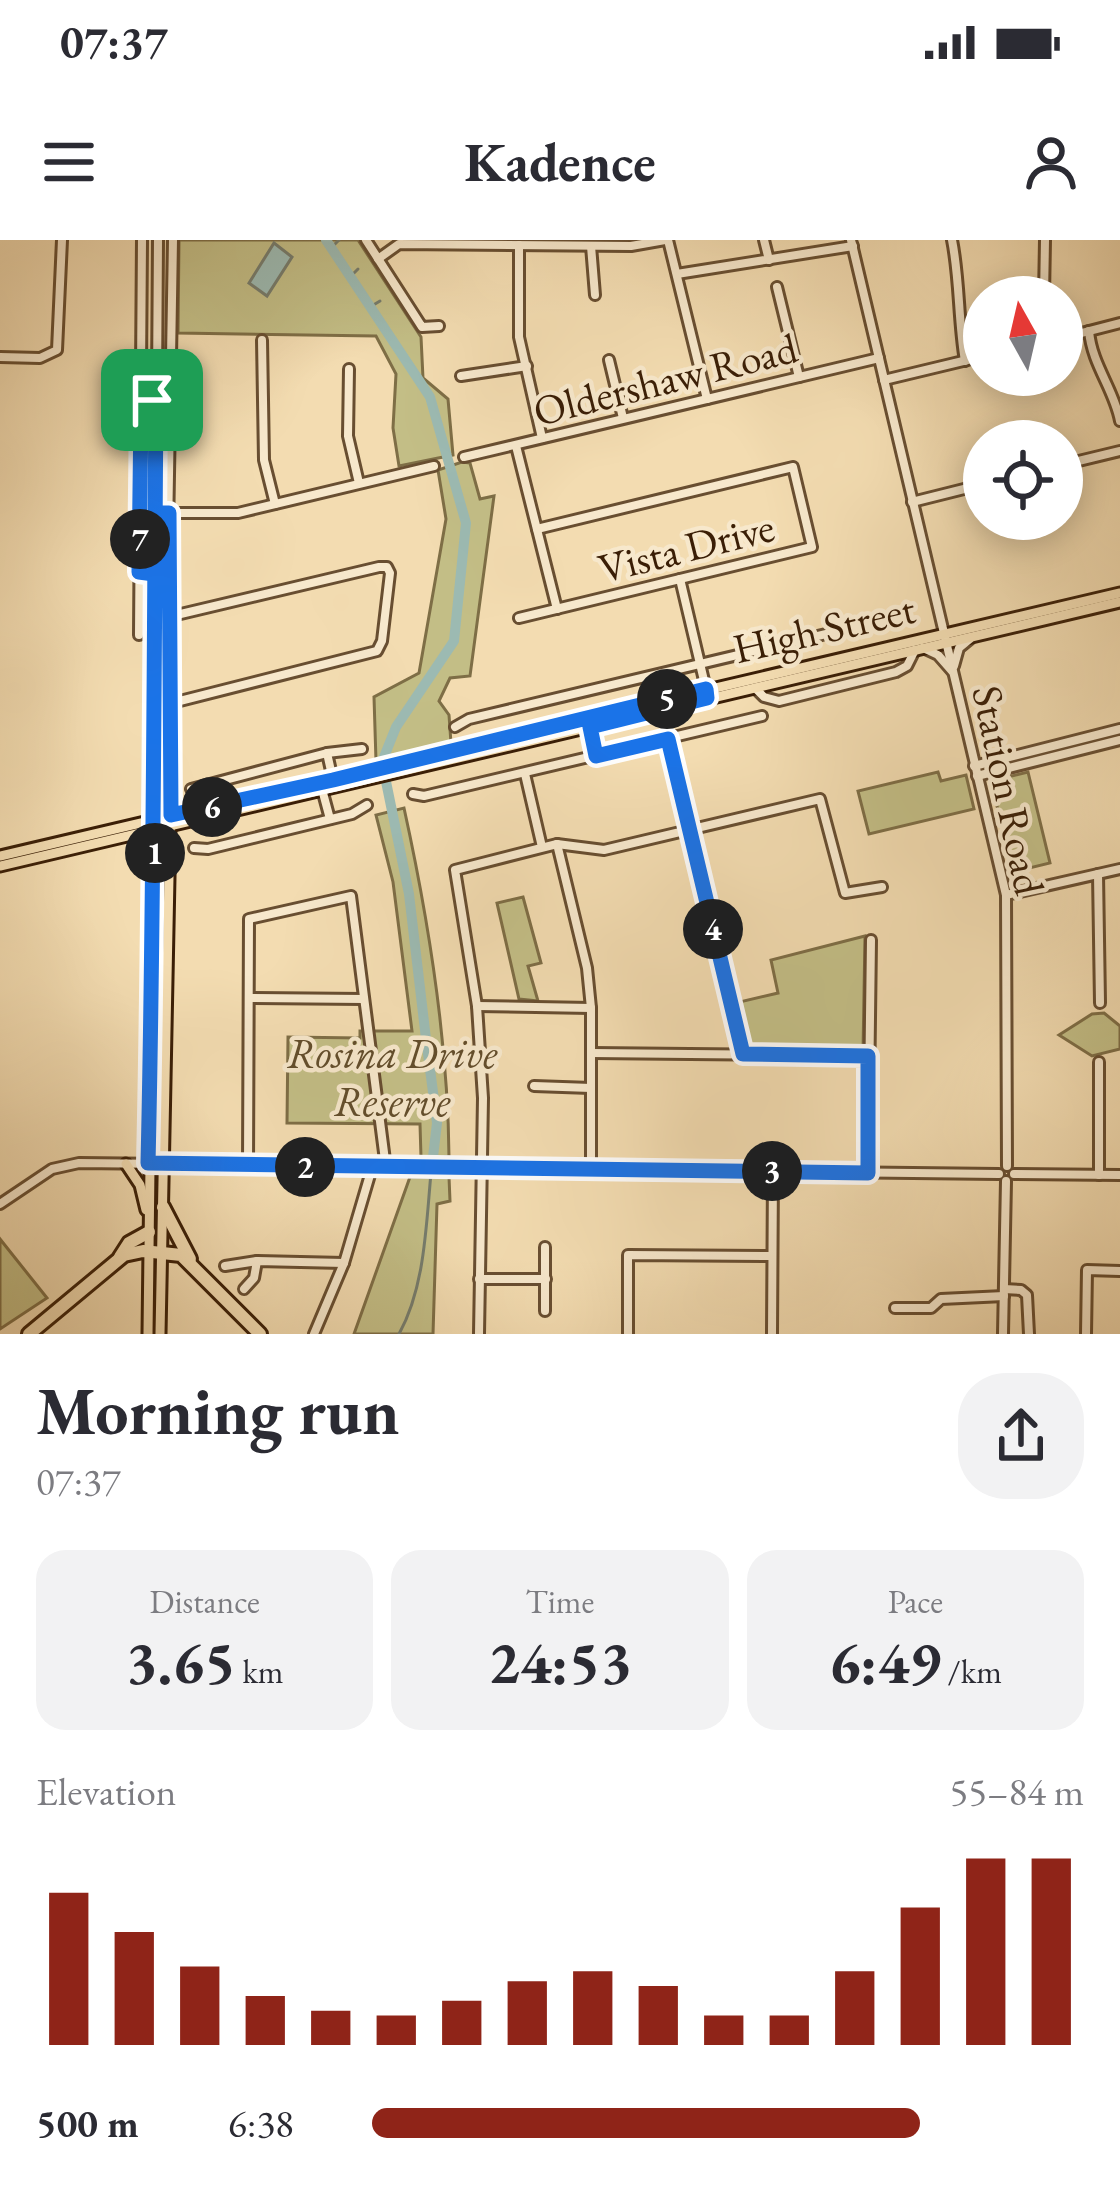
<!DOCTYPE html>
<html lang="en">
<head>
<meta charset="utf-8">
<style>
  body { margin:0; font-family:"EB Garamond",serif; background:#f2f2f3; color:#2b2b33; height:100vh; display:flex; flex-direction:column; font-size:45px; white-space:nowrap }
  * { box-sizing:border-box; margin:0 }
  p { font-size:39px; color:#7c7c81 }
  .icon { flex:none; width:66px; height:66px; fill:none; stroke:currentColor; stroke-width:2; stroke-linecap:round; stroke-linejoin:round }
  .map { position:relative; height:1094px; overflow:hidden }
  .drawer { display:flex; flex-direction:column; background:#fff; flex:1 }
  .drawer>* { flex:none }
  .needle { width:78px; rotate:352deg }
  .controls { position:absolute; left:963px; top:36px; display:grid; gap:24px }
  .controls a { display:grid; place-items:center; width:120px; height:120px; border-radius:50%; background:#fff; box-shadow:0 6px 30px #0003; font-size:60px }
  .pin { position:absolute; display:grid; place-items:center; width:102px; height:102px; color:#fff; margin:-51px; border-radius:24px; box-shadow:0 6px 18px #0006 }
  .km { position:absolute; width:60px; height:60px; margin:-30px; border-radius:50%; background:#222; color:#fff; font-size:33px; line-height:60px; text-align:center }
  .round { display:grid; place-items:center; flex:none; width:126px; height:126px; border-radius:48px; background:#f2f2f3 }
  .summary { display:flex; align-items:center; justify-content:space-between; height:204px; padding:0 36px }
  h1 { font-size:66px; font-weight:700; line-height:90px }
  .metrics { display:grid; grid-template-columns:repeat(3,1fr); gap:18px; height:204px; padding:12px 36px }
  .metrics div { display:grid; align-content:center; border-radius:30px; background:#f2f2f3; text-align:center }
  .metrics b { font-size:60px; font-weight:700 }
  .metrics small { font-size:33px; font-weight:400 }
  .metrics p { font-size:33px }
  .chart { height:336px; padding:24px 36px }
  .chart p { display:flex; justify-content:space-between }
  .chart svg { width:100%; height:216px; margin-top:12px; stroke:#8f2418; stroke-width:6 }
  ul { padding:0 36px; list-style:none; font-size:39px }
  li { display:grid; grid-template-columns:192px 144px 1fr; align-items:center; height:90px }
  li i { height:30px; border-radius:15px; background:#8f2418 }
  .status { display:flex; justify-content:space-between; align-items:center; height:84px; padding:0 60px; background:#fff; direction:ltr }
  .status svg { height:33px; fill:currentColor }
  header { display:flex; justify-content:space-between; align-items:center; height:156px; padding:0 36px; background:#fff; font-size:54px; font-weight:700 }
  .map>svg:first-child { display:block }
</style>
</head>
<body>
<div class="status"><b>07:37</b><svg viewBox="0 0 49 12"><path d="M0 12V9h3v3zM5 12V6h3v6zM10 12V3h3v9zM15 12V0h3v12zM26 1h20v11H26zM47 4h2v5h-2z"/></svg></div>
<header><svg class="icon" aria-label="menu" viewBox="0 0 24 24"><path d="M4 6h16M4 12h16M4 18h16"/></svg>Kadence<svg class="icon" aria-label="person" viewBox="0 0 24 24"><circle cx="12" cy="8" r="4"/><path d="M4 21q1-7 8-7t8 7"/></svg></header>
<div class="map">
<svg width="1120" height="1094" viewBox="0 0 1120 1094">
  <rect width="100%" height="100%" fill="#f3dcb1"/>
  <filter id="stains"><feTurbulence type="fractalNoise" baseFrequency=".00167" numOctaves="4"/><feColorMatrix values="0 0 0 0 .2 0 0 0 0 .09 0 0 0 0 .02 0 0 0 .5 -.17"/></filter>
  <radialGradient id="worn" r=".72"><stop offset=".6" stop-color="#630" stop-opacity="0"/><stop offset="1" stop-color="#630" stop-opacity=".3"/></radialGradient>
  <!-- green -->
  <g fill="#c3be86" stroke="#7e6e46" stroke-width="3">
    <path d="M179,0H358L421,97L423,138L448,159L453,215L399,226L393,188L396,134L376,96L178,93Z"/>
    <path d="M462,222L470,223L480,259L494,256L470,436L450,438L439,461L449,475L451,503L376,521L374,457L419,433L446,279L438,230Z"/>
    <path d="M938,532L941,541L966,535L974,569L869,594L858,551Z"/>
    <path d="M1028,532L1050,623L1013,632L991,541Z"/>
    <path d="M404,568C429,682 448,801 449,917H421L420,884L287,883L288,797L360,798V791H412L393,642L376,575Z"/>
    <path d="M523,657L541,723L528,726L538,761L519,759L497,663Z"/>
    <path d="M865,696L863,812L746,809L735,763L778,753L771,720Z"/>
    <path d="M1104,773L1120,786V809L1092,816L1059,795L1092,774Z"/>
    <path d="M410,937H449L450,961L437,964L433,1094H354Z"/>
    <path d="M0,999L47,1058L0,1089Z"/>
  </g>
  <!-- water -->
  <path fill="#9cbab2" stroke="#757c6d" stroke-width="3" d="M274,3L292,17L267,56L249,43Z"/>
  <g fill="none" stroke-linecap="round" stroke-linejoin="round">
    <!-- stream -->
    <g stroke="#757c6d" stroke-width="3">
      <path d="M325,0H326"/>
      <path d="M331,8L339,0"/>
      <path d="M350,37L358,29"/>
      <path d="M370,67L380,61"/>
      <path d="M433,922V917"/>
      <path d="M399,1094C425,1047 426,986 431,933"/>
    </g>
    <!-- river -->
    <g stroke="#9cbab2" stroke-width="10">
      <path d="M326,0L430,157L466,283L454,401L396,487L382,522L409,654L426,799"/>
      <path d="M427,806L437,883L433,917"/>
    </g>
    <!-- minor casing -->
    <g stroke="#684e31" stroke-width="14">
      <g id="minor">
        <path d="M366,0L422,87L439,86"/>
        <path d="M668,0L707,159"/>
        <path d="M764,0L769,20"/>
        <path d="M851,0L1006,655L1007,926"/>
        <path d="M952,0C960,40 958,80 965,121"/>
        <path d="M519,5V97L542,198"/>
        <path d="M591,6L595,55"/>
        <path d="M378,19L399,4L631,6L665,0"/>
        <path d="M677,34L853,6"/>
        <path d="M777,47L799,137"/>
        <path d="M1044,57L1045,0"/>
        <path d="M1089,91C1092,125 1114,149 1120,181"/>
        <path d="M1062,98L1120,83"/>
        <path d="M262,100L264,220L275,264"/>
        <path d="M0,117L40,118L57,110L62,0"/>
        <path d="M609,120L623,178"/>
        <path d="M349,129L348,196L359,243"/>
        <path d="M461,136L527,126"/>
        <path d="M884,140L984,116"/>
        <path d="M516,206L557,369"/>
        <path d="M464,217L879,118"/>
        <path d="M1062,225L1120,211"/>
        <path d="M912,262L984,244"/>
        <path d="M155,273H238L434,226"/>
        <path d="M680,339L706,449"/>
        <path d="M519,378L812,307L793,227L537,289"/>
        <path d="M139,395L142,0"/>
        <path d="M923,408L938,415L952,431"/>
        <path d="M954,426L959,408L970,399"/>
        <path d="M755,448L764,457L779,461L896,432L907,426L915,410"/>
        <path d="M168,464L377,411L382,401L390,333L387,327H379L168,377"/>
        <path d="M455,487L469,479L847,389L867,388"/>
        <path d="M590,487L596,516"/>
        <path d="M667,499L743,814"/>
        <path d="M327,513L333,540"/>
        <path d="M974,526L1120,489"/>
        <path d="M525,534L542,607"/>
        <path d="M977,536L1120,500"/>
        <path d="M191,549L327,513L362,509"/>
        <path d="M323,553L330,579"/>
        <path d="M413,554L424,556L762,476"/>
        <path d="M171,575L167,352L173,0"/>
        <path d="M154,578L158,0"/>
        <path d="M557,604L587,728L591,768V930"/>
        <path d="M194,608L208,609L352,574L367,565"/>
        <path d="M1098,634L1100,763"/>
        <path d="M1006,655L1120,629"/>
        <path d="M250,758L364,759"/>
        <path d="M477,766L591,768"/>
        <path d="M591,813L869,816"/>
        <path d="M1099,822V935"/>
        <path d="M534,846L591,848"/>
        <path d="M248,926L249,679L351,656L386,928"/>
        <path d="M868,933L871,700"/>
        <path d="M1014,934L1120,935"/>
        <path d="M0,964L52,929L79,923L999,934"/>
        <path d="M225,1026L257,1021L344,1023"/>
        <path d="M479,1039H546"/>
        <path d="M244,1049L254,1038L257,1021"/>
        <path d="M1004,1049L1021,1050L1027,1055L1029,1094"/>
        <path d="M895,1068H931L941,1059L1004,1056"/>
        <path d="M545,1071V1007"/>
        <path d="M314,1094L344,1023L372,928"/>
        <path d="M479,1094L483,858L477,766L455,630L557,604L604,610L820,559L845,653L882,647"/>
        <path d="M628,1094V1015L772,1016"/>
        <path d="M772,1094L773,932"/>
        <path d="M1003,1094L1006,941"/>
        <path d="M1086,1094L1087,1030L1120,1031"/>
      </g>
    </g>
    <!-- major casing -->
    <g stroke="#3a1e06" stroke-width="15">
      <g id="major">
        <path d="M0,616L1120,353"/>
        <path d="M0,626L1120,362"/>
        <path d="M126,924L140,945L146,970"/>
        <path d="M148,1094L154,590"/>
        <path d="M160,1094L170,586"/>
      </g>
    </g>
    <!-- highway casing -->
    <g stroke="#3a1e06" stroke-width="18">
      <g id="highway">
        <path d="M163,967L190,1019"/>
        <path d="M120,1017L129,1003L149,992"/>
        <path d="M29,1094L124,1015L143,1011L181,1015L260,1094"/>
      </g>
    </g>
    <!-- minor -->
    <use href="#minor" stroke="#f7e8cc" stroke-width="8"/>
    <!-- major -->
    <use href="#major" stroke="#f3dcb1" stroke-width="9"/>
    <!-- highway -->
    <use href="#highway" stroke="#f3dcb1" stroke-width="12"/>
  </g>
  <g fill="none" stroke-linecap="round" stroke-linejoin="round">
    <!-- route casing -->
    <g stroke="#fff" stroke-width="24">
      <path id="route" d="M152,160L156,154C154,410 154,667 148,923L868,933V816L743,814L668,499L596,516L590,487L707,458L706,449L333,540L171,575L169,273H155L154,334L139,332L141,170L152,160"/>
    </g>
    <!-- route -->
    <use href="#route" stroke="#1a73e8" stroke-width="15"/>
  </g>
  <g text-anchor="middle" stroke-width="9" stroke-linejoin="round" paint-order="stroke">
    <!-- street labels -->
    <g font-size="42" fill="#3a1e06" stroke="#f7e8cc">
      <text transform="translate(665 139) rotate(-14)" y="15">Oldershaw Road</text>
      <text transform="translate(686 307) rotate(-14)" y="15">Vista Drive</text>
      <text transform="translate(824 388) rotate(-13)" y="15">High Street</text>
      <text transform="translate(1009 550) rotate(78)" y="15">Station Road</text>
    </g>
    <!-- park labels -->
    <g font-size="42" font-style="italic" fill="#634e2c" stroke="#f7e8cc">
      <text x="392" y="828">Rosina Drive<tspan x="392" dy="48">Reserve</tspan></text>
    </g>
  </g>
  <rect width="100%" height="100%" filter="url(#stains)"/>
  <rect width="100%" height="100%" fill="url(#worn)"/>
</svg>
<div class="controls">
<a><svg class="needle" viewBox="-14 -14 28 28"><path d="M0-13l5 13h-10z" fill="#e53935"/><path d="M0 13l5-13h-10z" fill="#7c7c81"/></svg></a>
<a><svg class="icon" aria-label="locate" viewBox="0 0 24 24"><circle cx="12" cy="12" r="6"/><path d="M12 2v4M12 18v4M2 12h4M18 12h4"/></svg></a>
</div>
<div class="pin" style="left:152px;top:160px;background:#1e9e55"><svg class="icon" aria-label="arrive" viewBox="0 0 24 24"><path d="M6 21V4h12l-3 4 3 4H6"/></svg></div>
<b class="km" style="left:155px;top:613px">1</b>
<b class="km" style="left:305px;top:927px">2</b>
<b class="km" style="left:772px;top:931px">3</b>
<b class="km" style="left:713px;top:689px">4</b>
<b class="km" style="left:667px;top:459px">5</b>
<b class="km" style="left:212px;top:567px">6</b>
<b class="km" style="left:140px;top:299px">7</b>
</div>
<section class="drawer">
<div class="summary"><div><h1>Morning run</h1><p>07:37</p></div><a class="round"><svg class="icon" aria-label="share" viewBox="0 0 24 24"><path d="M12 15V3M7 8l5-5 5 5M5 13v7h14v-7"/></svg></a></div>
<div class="metrics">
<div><p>Distance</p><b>3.65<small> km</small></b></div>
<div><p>Time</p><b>24:53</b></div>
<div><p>Pace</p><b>6:49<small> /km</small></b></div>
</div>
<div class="chart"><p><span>Elevation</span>55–84 m</p>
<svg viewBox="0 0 160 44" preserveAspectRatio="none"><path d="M5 44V13M15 44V21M25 44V28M35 44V34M45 44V37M55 44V38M65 44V35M75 44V31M85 44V29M95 44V32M105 44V38M115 44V38M125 44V29M135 44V16M145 44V6M155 44V6"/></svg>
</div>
<ul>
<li><b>500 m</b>6:38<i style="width:77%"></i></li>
</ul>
</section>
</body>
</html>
